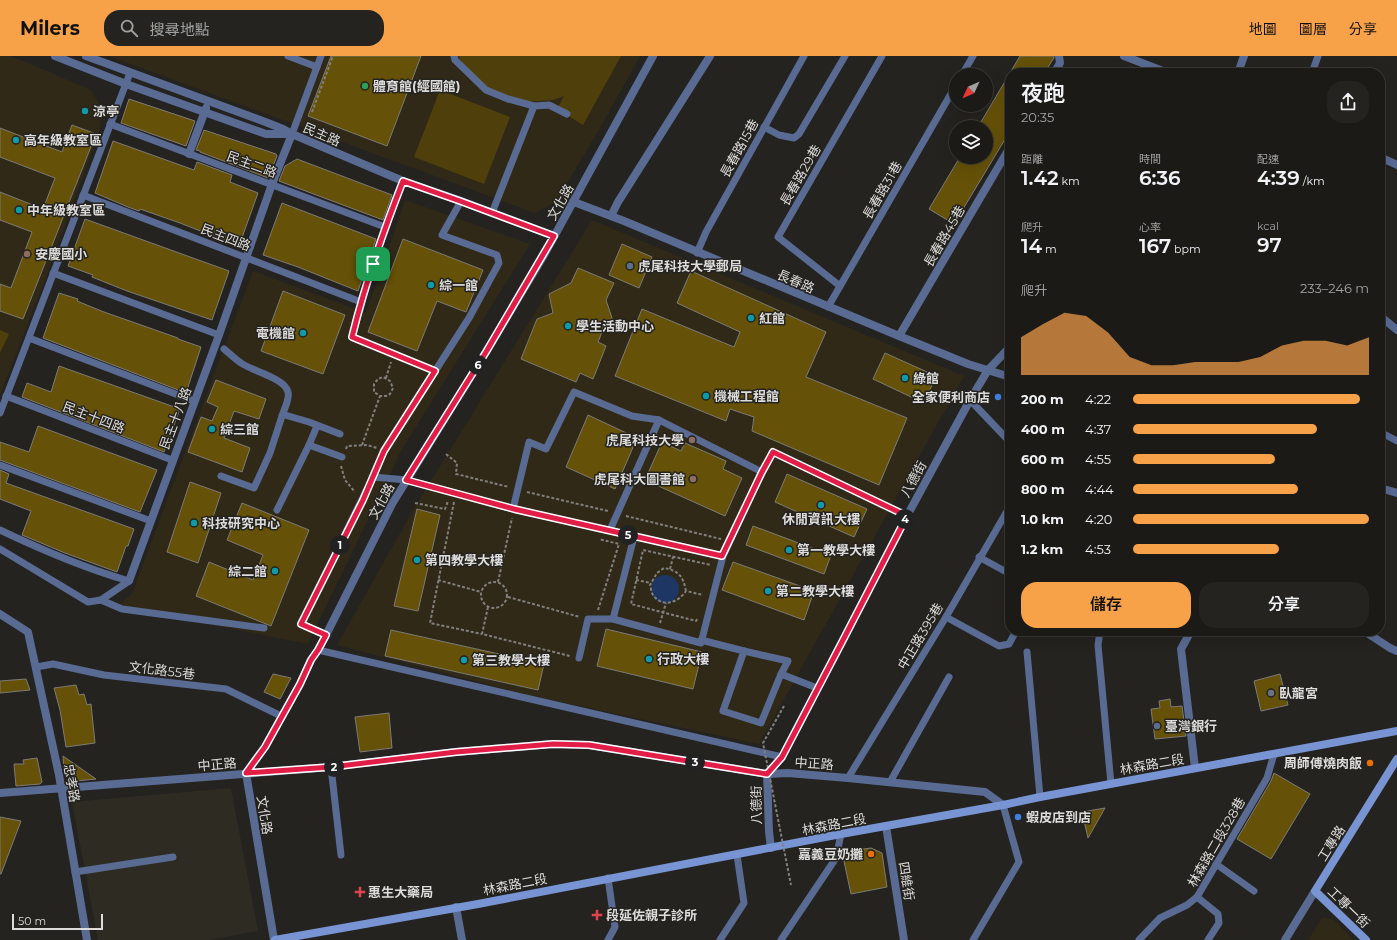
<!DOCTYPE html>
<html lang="zh-TW">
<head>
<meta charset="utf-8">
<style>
  body { margin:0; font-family:Montserrat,"Noto Sans TC",sans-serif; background:#242320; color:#f1f3f6; height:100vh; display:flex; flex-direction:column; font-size:15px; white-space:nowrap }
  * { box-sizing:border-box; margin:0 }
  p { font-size:13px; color:#a0a1a1 }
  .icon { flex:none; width:22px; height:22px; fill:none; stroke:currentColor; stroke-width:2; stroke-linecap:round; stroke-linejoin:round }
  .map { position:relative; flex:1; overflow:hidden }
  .panel { position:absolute; left:1005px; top:12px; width:380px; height:568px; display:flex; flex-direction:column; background:#1b1a17; border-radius:16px; box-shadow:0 4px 16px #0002,0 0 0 1px #393836 }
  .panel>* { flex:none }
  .needle { width:26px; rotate:226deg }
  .tools { position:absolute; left:949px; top:12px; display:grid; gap:8px }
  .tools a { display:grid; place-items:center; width:44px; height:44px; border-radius:50%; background:#1b1a17; box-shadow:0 4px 16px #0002,0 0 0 1px #393836; font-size:20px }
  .scale { position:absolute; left:12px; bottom:10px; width:91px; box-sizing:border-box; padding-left:4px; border:2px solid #dddcda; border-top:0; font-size:11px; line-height:14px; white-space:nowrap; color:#dddcda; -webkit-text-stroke:3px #24231f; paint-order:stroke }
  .pin { position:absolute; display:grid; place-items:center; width:34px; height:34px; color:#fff; margin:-17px; border-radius:8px; box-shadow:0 2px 6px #0006 }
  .km { position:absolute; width:20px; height:20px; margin:-10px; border-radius:50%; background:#222; color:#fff; font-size:11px; line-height:20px; text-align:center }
  .round { display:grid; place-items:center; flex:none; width:42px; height:42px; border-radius:16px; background:#242320 }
  .summary { display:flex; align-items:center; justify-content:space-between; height:68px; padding:0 16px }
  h1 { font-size:22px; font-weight:600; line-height:30px }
  .figures { display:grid; grid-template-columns:repeat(3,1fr); gap:6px; height:68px; padding:4px 16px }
  .figures div { display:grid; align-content:center }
  .figures b { font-size:20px; font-weight:600 }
  .figures small { font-size:11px; font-weight:400 }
  .figures p { font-size:11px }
  .chart { height:112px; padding:8px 16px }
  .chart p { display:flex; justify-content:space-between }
  .chart svg { width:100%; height:72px; margin-top:4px; fill:#f7a149; opacity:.7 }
  .button { display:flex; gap:8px; margin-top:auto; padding:8px 16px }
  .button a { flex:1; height:46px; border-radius:16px; background:#f7a149; color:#111; font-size:16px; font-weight:600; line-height:46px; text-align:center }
  .button a+a { background:#242320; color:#f1f3f6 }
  ul { padding:0 16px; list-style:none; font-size:13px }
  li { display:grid; grid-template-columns:64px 48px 1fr; align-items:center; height:30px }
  li i { height:10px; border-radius:5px; background:#f7a149 }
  header { display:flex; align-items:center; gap:24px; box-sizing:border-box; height:56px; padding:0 20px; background:#f7a149; color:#111 }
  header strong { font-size:19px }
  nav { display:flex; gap:22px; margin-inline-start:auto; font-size:14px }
  .search { width:280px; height:36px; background:#242320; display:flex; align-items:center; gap:10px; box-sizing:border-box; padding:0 14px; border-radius:16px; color:#a0a1a1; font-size:15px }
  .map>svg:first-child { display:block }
</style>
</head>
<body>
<header>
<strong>Milers</strong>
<div class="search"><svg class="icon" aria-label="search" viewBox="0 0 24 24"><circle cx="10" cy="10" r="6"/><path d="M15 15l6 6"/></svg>搜尋地點</div>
<nav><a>地圖</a><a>圖層</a><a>分享</a></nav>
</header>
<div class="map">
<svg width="1397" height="884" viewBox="0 0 1397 884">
  <rect width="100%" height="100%" fill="#24231f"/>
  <!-- built -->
  <path fill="#2e2b22" d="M231,732L258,875L209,884H98L72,746Z"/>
  <!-- education -->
  <g fill="#302918">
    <path d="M0,0H9L33,9L91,34L101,52L100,74L43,229L0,339Z"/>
    <path d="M109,0H640L604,65L556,146L535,157Z"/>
    <path d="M405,144L530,188L401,395L308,588L118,550L132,538L253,215L366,257Z"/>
    <path d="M592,164L964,320L759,688L528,639L337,589L416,449Z"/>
    <path d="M1322,862L1333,863L1354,884H1308Z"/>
  </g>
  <!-- green -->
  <g fill="#4f400b">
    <path d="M458,0H621L583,69L557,53L564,40L553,44L523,46L485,31L466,12Z"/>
    <path d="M440,34L510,61L484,128L414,101Z"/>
    <path d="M0,274L9,278L0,297Z"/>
  </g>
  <!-- water -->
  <circle fill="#1e3664" cx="665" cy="533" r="14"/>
  <!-- building -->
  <g fill="#655108" stroke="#7d7b77">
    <path d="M331,0H421L387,90L308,60Z"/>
    <path d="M1020,0H1054V2L1044,17H1010Z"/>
    <path d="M1010,17V75L954,168L929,153L960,101H986V71H978Z"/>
    <path d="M129,43L195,65L186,90L121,67Z"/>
    <path d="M72,69L96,78L23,263L0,255V228L11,232L32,176L0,164V136L43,153L55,122L0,101V72L62,96Z"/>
    <path d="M204,74L276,98L277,100L268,122L200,96V95L196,94Z"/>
    <path d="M113,85L194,114L197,106L232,119L230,126L258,137L239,190L180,167L140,153L139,155L128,151L95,137Z"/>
    <path d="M297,103L392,139L383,164L279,125L285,110Z"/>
    <path d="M282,147L376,183L358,235L298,211L263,199Z"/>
    <path d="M85,163L229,215L212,264L127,235L92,221L93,219L68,210Z"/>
    <path d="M403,183L483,214L466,256L437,245L417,295L368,276Z"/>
    <path d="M622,188L652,201L639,232L609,219Z"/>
    <path d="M578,212L614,227L606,244L613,265L605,269L598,286L606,290L593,323L580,317L576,326L521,303L537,263L553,257L549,238L571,227Z"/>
    <path d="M691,215L826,276L806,321L907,362L879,429L752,375L754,361L730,353L726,365L615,320L642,253L734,291L740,276L677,247Z"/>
    <path d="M283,235L345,259L323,318L261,295Z"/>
    <path d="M59,237L78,243L77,245L104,256L178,282V283L201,291L186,337L43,282Z"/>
    <path d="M885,297L936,320L924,347L873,323Z"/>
    <path d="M59,310L180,353L164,396L22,341L27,327L51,336Z"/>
    <path d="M216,324L266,343L259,363L234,355L224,382L250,392L242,416L188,396L201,361L212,365L218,351L207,346Z"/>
    <path d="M588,359L637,382L615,433L566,411Z"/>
    <path d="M38,370L157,414L140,456L0,404V386L29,396Z"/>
    <path d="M662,386L681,395L685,387L726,405L723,413L742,422L725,460L645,424Z"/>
    <path d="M0,414L9,418L6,427L134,473L128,490H126L117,516L65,497L22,479L31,455L0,443Z"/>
    <path d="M787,418L867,453L854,481L775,446Z"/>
    <path d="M190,426L221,437L198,507L167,496Z"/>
    <path d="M242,447L309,474L271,570L196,540L209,506L253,524L263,499L227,484Z"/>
    <path d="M417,453L440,459L418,555L394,550Z"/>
    <path d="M753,470L831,499L824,518L746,489Z"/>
    <path d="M733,506L814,535L804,564L722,534Z"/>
    <path d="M606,573L702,596L693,633L597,610Z"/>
    <path d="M391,574L544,608L538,634L385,600Z"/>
    <path d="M273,618L291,622L280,643L264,636Z"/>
    <path d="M1280,618L1288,649L1261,655L1254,625Z"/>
    <path d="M26,623L30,634L0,637V625Z"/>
    <path d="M76,629L79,639L84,638L87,649L91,648L95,687L66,691L60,654L54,632Z"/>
    <path d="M1170,643L1171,651L1182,650L1186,680L1155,683L1151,653L1160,652L1159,645Z"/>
    <path d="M389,657L392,692L360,696L355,661Z"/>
    <path d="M63,700L96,723L76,725L64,715Z"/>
    <path d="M37,702L42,726L40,728L16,730L14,708H24L23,704Z"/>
    <path d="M1274,717L1310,738L1271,803L1237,783L1271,725Z"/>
    <path d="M1105,752L1088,782L1082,756Z"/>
    <path d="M0,761L21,765L1,818H0Z"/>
    <path d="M871,792L882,797L887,831L851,838L842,796Z"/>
  </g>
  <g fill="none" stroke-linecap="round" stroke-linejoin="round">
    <!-- path -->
    <g stroke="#81807d" stroke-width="2" stroke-dasharray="3 2" stroke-linecap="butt">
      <path d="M312,56L333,0"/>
      <path d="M386,322L391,306"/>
      <path d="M362,389L380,340L374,336V328L378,323L383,321L390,325L393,332L390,338L386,340H380"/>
      <path d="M346,393L347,390L367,389L377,392"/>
      <path d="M446,398L457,407L456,418L509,431"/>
      <path d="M341,410L345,424L355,436"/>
      <path d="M527,436L608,455"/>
      <path d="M454,446L430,567L482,578"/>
      <path d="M415,447L445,453L448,445"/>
      <path d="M626,460L721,483"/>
      <path d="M670,513L673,501"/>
      <path d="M438,524L481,536"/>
      <path d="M636,524L651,527"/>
      <circle cx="494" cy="539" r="13"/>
      <path d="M498,526L512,462"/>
      <path d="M686,535C683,520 679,515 664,512L657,517L650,529C651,532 651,536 653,539C662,552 678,547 686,535L703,539"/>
      <path d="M508,541L580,561"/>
      <path d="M488,551L482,578L570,600"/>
      <path d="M598,554L619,488L599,483"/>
      <path d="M697,563L696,565L631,548L643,494L711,509"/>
      <path d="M660,567L666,547"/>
    </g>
    <!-- lane -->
    <g stroke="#596b93" stroke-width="7">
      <path d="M288,0L317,11"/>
      <path d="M454,0L455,4L486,34L508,43L534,50"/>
      <path d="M1312,17L1318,0"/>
      <path d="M962,19L973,0"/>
      <path d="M110,68L385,171"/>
      <path d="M764,71L779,79L794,82L799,78L845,0"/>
      <path d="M292,78L321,0"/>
      <path d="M403,125C383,176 365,228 352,281L435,315"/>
      <path d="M83,139L361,246"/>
      <path d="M492,157L534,50L549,49L567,58"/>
      <path d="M697,197L706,176L804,0"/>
      <path d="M53,217L219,279"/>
      <path d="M840,230L778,181L882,0"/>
      <path d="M828,251L956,29"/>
      <path d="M29,282L194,345"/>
      <path d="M224,293C229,297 235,303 241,307C252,315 285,322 288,336C290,343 284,353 282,360"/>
      <path d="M6,340L172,404"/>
      <path d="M970,344L1010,386"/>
      <path d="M0,357L130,17"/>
      <path d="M1380,376L1397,385"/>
      <path d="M309,389L317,370"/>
      <path d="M0,409L151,465"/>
      <path d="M762,416L773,396L907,460"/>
      <path d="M221,420L254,432L270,397L282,360L285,359L309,366L340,378"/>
      <path d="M373,421L384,395L469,262L499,207L497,199L442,179L461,145"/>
      <path d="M513,453L529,386L546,393L574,336L632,360L659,364L762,416L723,500"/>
      <path d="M277,454L309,389L342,401"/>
      <path d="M0,474C42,494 84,512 129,525"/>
      <path d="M610,474L659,364"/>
      <path d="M0,493L88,546L101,544L129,525"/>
      <path d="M979,501L1010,518"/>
      <path d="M101,544L122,553L264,572"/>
      <path d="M946,561L999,590L1009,588L1016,575"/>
      <path d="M1100,575L1098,589L1111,728"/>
      <path d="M1220,575H1222"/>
      <path d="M326,579L301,568L373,421L407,424L513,453L723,500L701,587L613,563L634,481"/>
      <path d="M701,584L744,595L723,655L761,667L781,618L817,632"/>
      <path d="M318,594L782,701"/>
      <path d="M744,595L788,605L781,618"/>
      <path d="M1027,596L1040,741"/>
      <path d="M579,602L588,563H613"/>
      <path d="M36,611L53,608L104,619L226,633L281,660"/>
      <path d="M331,711L341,799"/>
      <path d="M848,722L946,561L1010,450"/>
      <path d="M890,726L949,621"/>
      <path d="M1216,808L1254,835"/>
      <path d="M75,816L173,801"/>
      <path d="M608,822L615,871L608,884"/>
      <path d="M1197,841L1218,858L1219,867L1208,884"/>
      <path d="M720,884L744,847L737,799"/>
      <path d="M781,884L836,802L841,778"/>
      <path d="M973,884L1019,806L1003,749"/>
      <path d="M1139,884L1160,862L1187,849L1197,841L1267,722L1274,698"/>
    </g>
    <!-- street -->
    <g stroke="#596b93" stroke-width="8">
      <path d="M55,0L126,28L266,78H292L403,125L461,145L554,180"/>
      <path d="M86,0L268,67L283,73L292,78"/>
      <path d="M1124,0L1168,17"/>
      <path d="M1054,17L1060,7L1059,0"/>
      <path d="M1238,17L1244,0"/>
      <path d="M189,98L206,52"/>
      <path d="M1380,101L1397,109"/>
      <path d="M574,146L624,165L899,280L968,308L1010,321"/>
      <path d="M611,160L618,146L710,0"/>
      <path d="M1380,260L1397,274"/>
      <path d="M899,280L1010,91"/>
      <path d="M1380,432L1397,437"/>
      <path d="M129,525L219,279L272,128L292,78"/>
      <path d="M0,558L28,576L59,719L87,884"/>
      <path d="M1191,575L1181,593L1195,712"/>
      <path d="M1364,575L1390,592L1397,595"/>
      <path d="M0,737L331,711L456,696L553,688L589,689L767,718L788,717L848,722L985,736L1003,749"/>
      <path d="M886,770L904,884"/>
      <path d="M771,792L769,776L767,718L782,701L842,586L907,460L970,344L988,314L1010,291"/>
      <path d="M456,851L462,884"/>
      <path d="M274,884L246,717L265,691L300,628L311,604L318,594L326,579L392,448L486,296L544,199L653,0"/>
      <path d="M1285,884L1315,835"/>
    </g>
    <!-- secondary -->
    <g stroke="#7894d3" stroke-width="8">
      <path d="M275,884L478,848L841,778L1003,749L1040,741L1397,675"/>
      <path d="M1366,884L1315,835L1397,703"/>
    </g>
    <!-- path-bridge -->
    <path stroke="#81807d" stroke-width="2" stroke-dasharray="3 2" stroke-linecap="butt" d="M784,650L763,687L791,829"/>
  </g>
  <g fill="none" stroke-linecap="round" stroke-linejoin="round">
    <!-- route casing -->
    <g stroke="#fff" stroke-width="8">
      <path id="route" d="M403,125L460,145L554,180L486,296L406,424L514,453L722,500L762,416L773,396L907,460L842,586L782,701L767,718L589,689L553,688L456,696L331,711L246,717L265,691L300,628L311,604L318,594L326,579L301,568L363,444L384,395L435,315L352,281C365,228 383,176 403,125Z"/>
    </g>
    <!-- route -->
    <use href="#route" stroke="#e11d48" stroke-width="5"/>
  </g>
  <!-- markers -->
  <circle fill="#2e9e5b" stroke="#24231f" stroke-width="1.5" cx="365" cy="30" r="4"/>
  <g fill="#0f9aa8" stroke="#24231f" stroke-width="1.5">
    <circle cx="85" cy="55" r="4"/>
    <circle cx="16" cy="84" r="4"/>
    <circle cx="19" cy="154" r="4"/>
    <circle cx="431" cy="229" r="4"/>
    <circle cx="751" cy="262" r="4"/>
    <circle cx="568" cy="270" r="4"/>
    <circle cx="303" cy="277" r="4"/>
    <circle cx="905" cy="322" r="4"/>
    <circle cx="706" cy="340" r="4"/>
    <circle cx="212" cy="373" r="4"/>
    <circle cx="821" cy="449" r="4"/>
    <circle cx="194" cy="467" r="4"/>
    <circle cx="789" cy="494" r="4"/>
    <circle cx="417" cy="504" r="4"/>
    <circle cx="275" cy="515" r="4"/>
    <circle cx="768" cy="535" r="4"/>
    <circle cx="649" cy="603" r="4"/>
    <circle cx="464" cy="604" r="4"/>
  </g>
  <g fill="#8d6e63" stroke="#24231f" stroke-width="1.5">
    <circle cx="27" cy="198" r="4"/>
    <circle cx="692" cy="384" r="4"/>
    <circle cx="693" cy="423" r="4"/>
  </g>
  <g fill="#5c6f8a" stroke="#24231f" stroke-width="1.5">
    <circle cx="630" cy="210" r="4"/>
    <circle cx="1157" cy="670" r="4"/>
  </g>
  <g fill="#3f7fe0" stroke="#24231f" stroke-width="1.5">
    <circle cx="998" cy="341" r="4"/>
    <circle cx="1018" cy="761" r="4"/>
  </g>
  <circle fill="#6b7280" stroke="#24231f" stroke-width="1.5" cx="1271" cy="637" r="4"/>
  <g fill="#e8710a" stroke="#24231f" stroke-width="1.5">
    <circle cx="1370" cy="707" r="4"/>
    <circle cx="871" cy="798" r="4"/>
  </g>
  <g fill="#e0444e" stroke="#24231f" stroke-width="1.5">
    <path d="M358 830h4v4h4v4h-4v4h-4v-4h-4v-4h4z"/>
    <path d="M595 853h4v4h4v4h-4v4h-4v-4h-4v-4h4z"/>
  </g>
  <g text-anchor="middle" stroke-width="3" stroke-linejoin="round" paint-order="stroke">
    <!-- poi labels -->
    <g font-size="13" font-weight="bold" fill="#dddcda" stroke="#24231f" text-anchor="start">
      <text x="373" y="35">體育館(經國館)</text>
      <text x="93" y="60">涼亭</text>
      <text x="24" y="89">高年級教室區</text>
      <text x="27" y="159">中年級教室區</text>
      <text x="35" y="203">安慶國小</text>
      <text x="638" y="215">虎尾科技大學郵局</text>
      <text x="439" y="234">綜一館</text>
      <text x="759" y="267">紅館</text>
      <text x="576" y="275">學生活動中心</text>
      <text x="295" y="282" text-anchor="end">電機館</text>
      <text x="913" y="327">綠館</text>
      <text x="714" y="345">機械工程館</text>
      <text x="990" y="346" text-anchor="end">全家便利商店</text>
      <text x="220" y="378">綜三館</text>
      <text x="684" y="389" text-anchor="end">虎尾科技大學</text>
      <text x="685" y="428" text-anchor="end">虎尾科大圖書館</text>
      <text x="821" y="468" text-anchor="middle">休閒資訊大樓</text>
      <text x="202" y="472">科技研究中心</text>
      <text x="797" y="499">第一教學大樓</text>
      <text x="425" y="509">第四教學大樓</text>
      <text x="267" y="520" text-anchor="end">綜二館</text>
      <text x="776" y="540">第二教學大樓</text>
      <text x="657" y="608">行政大樓</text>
      <text x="472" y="609">第三教學大樓</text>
      <text x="1279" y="642">臥龍宮</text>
      <text x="1165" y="675">臺灣銀行</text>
      <text x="1362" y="712" text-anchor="end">周師傅燒肉飯</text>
      <text x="1026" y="766">蝦皮店到店</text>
      <text x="863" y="803" text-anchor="end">嘉義豆奶攤</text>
      <text x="368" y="841">惠生大藥局</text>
      <text x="606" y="864">段延佐親子診所</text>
    </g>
    <!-- street labels -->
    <g font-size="13" fill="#dddcda" stroke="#24231f">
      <text transform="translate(322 78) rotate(23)" y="5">民主路</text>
      <text transform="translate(739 92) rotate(-61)" y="5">長春路15巷</text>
      <text transform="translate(252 108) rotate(20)" y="5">民主二路</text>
      <text transform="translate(800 119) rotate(-60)" y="5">長春路29巷</text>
      <text transform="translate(882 134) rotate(-60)" y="5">長春路31巷</text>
      <text transform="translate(560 146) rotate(-60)" y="5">文化路</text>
      <text transform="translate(944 180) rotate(-60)" y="5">長春路45巷</text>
      <text transform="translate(226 181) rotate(21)" y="5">民主四路</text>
      <text transform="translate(796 225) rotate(23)" y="5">長春路</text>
      <text transform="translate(94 361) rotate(21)" y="5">民主十四路</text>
      <text transform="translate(175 362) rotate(-69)" y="5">民主十八路</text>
      <text transform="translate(913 423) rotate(-61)" y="5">八德街</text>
      <text transform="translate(381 445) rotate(-61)" y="5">文化路</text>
      <text transform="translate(920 580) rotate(-59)" y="5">中正路395巷</text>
      <text transform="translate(162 614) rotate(7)" y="5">文化路55巷</text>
      <text transform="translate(814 707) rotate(4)" y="5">中正路</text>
      <text transform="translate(217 708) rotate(-5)" y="5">中正路</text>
      <text transform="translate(1152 708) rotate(-10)" y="5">林森路二段</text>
      <text transform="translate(72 727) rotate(80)" y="5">忠孝路</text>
      <text transform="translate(756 749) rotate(-91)" y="5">八德街</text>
      <text transform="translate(265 759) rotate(81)" y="5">文化路</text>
      <text transform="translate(834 768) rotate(-11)" y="5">林森路二段</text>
      <text transform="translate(1216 786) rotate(-60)" y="5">林森路二段328巷</text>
      <text transform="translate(1331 787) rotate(-58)" y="5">工專路</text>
      <text transform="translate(907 825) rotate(81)" y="5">四維街</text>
      <text transform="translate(515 828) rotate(-11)" y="5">林森路二段</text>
      <text transform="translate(1349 851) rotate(44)" y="5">工專一街</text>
    </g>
  </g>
</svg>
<div class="tools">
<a><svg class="needle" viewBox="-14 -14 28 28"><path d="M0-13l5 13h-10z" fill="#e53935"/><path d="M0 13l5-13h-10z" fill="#a0a1a1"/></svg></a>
<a><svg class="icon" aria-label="layers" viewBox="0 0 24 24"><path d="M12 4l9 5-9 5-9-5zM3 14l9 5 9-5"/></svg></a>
</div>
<div class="scale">50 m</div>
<div class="pin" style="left:373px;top:208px;background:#1e9e55"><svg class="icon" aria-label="arrive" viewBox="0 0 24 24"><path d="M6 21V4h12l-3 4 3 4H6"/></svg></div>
<b class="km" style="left:340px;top:489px">1</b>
<b class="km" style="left:334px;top:711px">2</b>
<b class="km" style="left:695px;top:706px">3</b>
<b class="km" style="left:905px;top:463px">4</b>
<b class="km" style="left:628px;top:479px">5</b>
<b class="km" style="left:478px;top:309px">6</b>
<section class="panel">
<div class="summary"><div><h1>夜跑</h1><p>20:35</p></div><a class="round"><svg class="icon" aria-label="share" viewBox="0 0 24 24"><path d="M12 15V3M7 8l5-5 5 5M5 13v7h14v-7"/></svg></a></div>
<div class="figures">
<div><p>距離</p><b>1.42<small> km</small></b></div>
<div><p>時間</p><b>6:36</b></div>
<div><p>配速</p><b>4:39<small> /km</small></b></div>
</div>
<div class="figures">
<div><p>爬升</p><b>14<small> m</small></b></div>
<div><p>心率</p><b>167<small> bpm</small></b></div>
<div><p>kcal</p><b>97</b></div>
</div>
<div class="chart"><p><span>爬升</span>233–246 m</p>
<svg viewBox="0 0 160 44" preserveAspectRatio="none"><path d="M0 44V21L10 13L20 6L30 8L40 18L50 33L60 38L70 38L80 36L90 36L100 36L110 33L120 26L130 23L140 23L150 26L160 21V44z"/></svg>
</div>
<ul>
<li><b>200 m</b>4:22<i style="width:96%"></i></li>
<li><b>400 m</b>4:37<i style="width:78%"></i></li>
<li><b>600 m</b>4:55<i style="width:60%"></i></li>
<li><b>800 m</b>4:44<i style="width:70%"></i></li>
<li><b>1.0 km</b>4:20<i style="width:100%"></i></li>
<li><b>1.2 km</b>4:53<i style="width:62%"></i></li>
</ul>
<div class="button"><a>儲存</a><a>分享</a></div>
</section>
</div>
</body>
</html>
